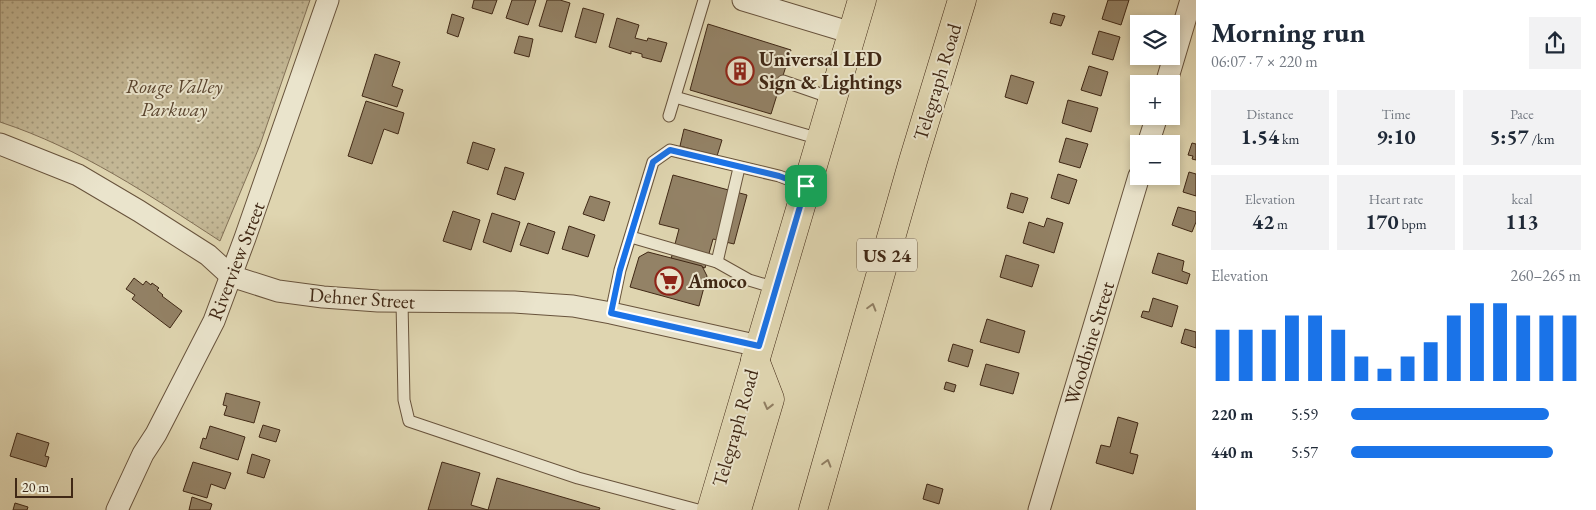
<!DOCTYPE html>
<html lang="en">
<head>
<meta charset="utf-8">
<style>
  body { margin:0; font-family:"EB Garamond",serif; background:#f2f2f3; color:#1f2937; height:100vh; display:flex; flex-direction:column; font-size:19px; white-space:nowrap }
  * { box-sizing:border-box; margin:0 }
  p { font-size:16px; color:#747a83 }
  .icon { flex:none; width:28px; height:28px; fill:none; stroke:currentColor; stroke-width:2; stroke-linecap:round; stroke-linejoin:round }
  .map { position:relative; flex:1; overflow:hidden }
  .sheet { display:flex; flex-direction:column; background:#fff; width:400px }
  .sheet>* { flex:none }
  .fabs { position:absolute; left:1130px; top:15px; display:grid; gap:10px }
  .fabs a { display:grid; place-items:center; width:50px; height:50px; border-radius:0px; background:#fff; box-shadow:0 2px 8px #0003; font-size:25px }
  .scale { position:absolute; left:15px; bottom:12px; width:58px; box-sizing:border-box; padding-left:5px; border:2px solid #402815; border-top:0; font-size:14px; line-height:18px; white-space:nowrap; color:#402815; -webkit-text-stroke:4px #eae4cc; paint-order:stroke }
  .pin { position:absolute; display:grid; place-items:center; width:42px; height:42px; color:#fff; margin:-21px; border-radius:10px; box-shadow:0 2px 8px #0006 }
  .round { display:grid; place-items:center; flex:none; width:52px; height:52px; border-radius:0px; background:#f2f2f3 }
  .headline { display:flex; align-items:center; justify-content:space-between; height:85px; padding:0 15px }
  h1 { font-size:28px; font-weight:700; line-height:38px }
  .figures { display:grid; grid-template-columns:repeat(3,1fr); gap:8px; height:85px; padding:5px 15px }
  .figures div { display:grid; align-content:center; border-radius:0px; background:#f2f2f3; text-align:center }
  .figures b { font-size:21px; font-weight:700 }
  .figures small { font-size:14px; font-weight:400 }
  .figures p { font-size:14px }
  .chart { height:140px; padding:10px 15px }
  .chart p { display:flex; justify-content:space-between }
  .chart svg { width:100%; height:90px; margin-top:5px; stroke:#1a73e8; stroke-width:6 }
  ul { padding:0 15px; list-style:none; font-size:16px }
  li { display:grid; grid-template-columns:80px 60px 1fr; align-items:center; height:38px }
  li i { height:12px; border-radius:6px; background:#1a73e8 }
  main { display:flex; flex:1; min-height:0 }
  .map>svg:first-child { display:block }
</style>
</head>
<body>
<main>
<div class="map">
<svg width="1196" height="510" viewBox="0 0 1196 510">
  <defs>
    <pattern id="park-dots" width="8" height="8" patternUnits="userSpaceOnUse" patternTransform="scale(1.25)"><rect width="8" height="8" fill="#c4b896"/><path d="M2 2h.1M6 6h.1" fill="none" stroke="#a19679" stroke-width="1.8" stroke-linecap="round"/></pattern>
  </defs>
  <rect width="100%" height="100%" fill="#dfd5b0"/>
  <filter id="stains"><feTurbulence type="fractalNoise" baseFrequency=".004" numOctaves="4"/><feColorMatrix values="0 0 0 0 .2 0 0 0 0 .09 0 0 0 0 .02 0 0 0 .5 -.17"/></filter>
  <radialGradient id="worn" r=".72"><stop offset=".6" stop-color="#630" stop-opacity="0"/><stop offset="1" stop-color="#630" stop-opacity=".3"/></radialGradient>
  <!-- park -->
  <path fill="url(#park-dots)" stroke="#827056" d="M0,0H310L260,145L220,241C149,195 82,149 0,122Z"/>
  <!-- building -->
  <g fill="#938266" stroke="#402815">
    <path d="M474,0H497L492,14L472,8Z"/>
    <path d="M512,0H536L528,25L506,18Z"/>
    <path d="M547,0H560L570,3L562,32L539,26Z"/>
    <path d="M1108,0H1129L1121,25L1102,19Z"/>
    <path d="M583,8L604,14L596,43L575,37Z"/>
    <path d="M1053,13L1065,16L1061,26L1050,23Z"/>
    <path d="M452,14L464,18L458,37L447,33Z"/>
    <path d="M617,18L639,25L635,38L647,41L648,38L667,43L661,62L642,57V54L631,51V54L609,47Z"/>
    <path d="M708,24L791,50L771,114L690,90Z"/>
    <path d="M1099,31L1120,37L1113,60L1092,54Z"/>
    <path d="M519,36L533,39L529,57L514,53Z"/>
    <path d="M375,54L400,62L392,86L403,90L397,107L362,96Z"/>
    <path d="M1089,66L1108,72L1101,96L1081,90Z"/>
    <path d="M1011,75L1034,82L1027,104L1005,97Z"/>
    <path d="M1068,100L1098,108L1091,132L1062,123Z"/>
    <path d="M366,101L404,113L398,134L384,129L372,164L348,156Z"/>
    <path d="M684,129L722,140L717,156L680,146Z"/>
    <path d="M1066,138L1088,144L1080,168L1059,162Z"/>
    <path d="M473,142L495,149L488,170L467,163Z"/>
    <path d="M1192,143L1196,144V160L1192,159L1193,156L1188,155Z"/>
    <path d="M505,167L524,173L515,200L497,194Z"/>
    <path d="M1189,172L1196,174V196L1183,192Z"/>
    <path d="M1058,174L1077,180L1069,204L1051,198Z"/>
    <path d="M673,175L747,195L734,244L713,239L705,268L671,259L679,229L659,224Z"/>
    <path d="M1011,193L1028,198L1023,213L1007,208Z"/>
    <path d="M590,196L610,202L604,221L583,214Z"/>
    <path d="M1178,207L1196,212V222L1192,232L1172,225Z"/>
    <path d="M453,211L480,220L471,250L443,241Z"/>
    <path d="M492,213L520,222L511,252L483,242Z"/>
    <path d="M1047,218L1063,223L1054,253L1023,243L1029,222L1044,227Z"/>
    <path d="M528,223L555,232L548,254L520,245Z"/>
    <path d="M569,226L595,235L588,257L562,249Z"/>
    <path d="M648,252L702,266L707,276L699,306L630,287L639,257Z"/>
    <path d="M1158,253L1184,261L1182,271L1190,274L1187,284L1152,273Z"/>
    <path d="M1006,255L1039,265L1032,287L1000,277Z"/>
    <path d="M134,278L143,285L146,281L151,285L152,283L159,288L157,290L163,295L162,296L182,311L170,328L132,299L135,295L126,289Z"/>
    <path d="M1153,298L1178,306L1172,327L1141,317L1143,311L1149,312Z"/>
    <path d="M987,319L1025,331L1019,353L980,342Z"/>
    <path d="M1185,329L1196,332V348L1181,343Z"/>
    <path d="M953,344L973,350L968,367L948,361Z"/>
    <path d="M986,364L1019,373L1013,394L980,385Z"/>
    <path d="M946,382L956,385L954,392L944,389Z"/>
    <path d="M226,393L260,402L254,423L224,415L227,406L223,405Z"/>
    <path d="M1118,417L1138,423L1130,453L1138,455L1133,474L1096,463L1101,445L1110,447Z"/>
    <path d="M263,425L280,430L276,442L259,437Z"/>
    <path d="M210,426L245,437L238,460L200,448L203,438L206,439Z"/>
    <path d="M17,433L49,443L45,456L49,457L46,467L10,456Z"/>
    <path d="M252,454L270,460L264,478L247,473Z"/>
    <path d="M193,462L231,473L225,489L211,484L207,498L183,491Z"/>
    <path d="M442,462L480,473L471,505L488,510L497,478L600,508L599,510H428Z"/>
    <path d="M927,484L943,489L939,504L923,499Z"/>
    <path d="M192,497L212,504L210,510H189Z"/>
    <path d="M15,503L28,507L27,510H13Z"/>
  </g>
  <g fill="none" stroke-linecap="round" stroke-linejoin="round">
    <!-- service casing -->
    <g stroke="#68533c" stroke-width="13">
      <g id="service">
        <path d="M783,81L832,98"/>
        <path d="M675,97L820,139"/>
        <path d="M669,116L704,0"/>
        <path d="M631,237L717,262L749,280L776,288"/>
        <path d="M717,262L739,168"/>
        <path d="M402,302L404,400L409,421L578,478L698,510"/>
        <path d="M611,313L620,270L653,162L670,150L779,176L806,186"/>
      </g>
    </g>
    <!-- minor casing -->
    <g stroke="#68533c" stroke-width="23">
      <g id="minor">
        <path d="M743,0L852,33"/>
        <path d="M1166,84L1191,0"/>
        <path d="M0,144L78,175L139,211L208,255L231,276L278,291L323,297L378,301L514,302L573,306L611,313L759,346"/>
        <path d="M1148,144L1157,116"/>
        <path d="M117,510L143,454L156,434L214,321L245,238L328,0"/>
        <path d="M1039,510L1139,176"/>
      </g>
    </g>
    <!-- primary casing -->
    <g stroke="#402815" stroke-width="29">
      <g id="primary">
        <path d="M711,510L862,0"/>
        <path d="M737,510L770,399L755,360"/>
        <path d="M813,510L913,161L962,0"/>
      </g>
    </g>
    <!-- service -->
    <use href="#service" stroke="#eae4cc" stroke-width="11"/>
    <!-- minor -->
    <use href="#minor" stroke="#eae4cc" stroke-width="21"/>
    <!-- primary -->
    <use href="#primary" stroke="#dfd5b0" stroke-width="28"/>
  </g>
  <!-- one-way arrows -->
  <defs><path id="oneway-chevron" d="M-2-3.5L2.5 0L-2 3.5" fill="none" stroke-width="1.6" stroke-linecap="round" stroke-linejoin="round" transform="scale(1.25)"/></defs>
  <g stroke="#907e62">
    <use href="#oneway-chevron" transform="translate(872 307) rotate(-74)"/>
    <use href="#oneway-chevron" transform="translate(768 406) rotate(104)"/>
    <use href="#oneway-chevron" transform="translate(827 463) rotate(-74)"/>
  </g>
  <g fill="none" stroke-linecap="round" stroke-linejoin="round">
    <!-- route casing -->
    <g stroke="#fff" stroke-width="10">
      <path id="route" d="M670,150L779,176L806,186L759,346L611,313L620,270L653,162Z"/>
    </g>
    <!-- route -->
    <use href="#route" stroke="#1a73e8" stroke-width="6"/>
  </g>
  <!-- icons -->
  <defs>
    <g id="building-ring" transform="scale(1.4375)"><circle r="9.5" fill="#eae4cc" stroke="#8f2418" stroke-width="1.5"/><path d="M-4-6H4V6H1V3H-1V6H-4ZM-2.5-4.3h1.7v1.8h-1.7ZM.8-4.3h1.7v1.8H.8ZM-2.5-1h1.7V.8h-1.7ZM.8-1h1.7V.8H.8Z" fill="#8f2418"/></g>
    <g id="supermarket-ring" transform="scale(1.4375)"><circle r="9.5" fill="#eae4cc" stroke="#8f2418" stroke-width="1.5"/><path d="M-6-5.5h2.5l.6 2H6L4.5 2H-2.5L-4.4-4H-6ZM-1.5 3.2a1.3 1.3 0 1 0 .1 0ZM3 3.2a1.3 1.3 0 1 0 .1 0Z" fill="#8f2418"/></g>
  </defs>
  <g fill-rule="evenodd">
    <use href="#building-ring" x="740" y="71"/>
    <use href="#supermarket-ring" x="669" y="281"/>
  </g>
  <g text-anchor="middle" stroke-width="4" stroke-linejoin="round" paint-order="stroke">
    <!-- shield labels -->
    <rect fill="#eae4cc" stroke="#73604c" stroke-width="1" x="857" y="238.5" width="60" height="33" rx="4"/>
    <g font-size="19" font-weight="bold" fill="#402815">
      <text x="887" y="262">US 24</text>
    </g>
    <!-- poi labels -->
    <g font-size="20" font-weight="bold" fill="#402815" stroke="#eae4cc" text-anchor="start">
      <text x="759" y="66">Universal LED<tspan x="759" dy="23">Sign &amp; Lightings</tspan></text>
      <text x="688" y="288">Amoco</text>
    </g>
    <!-- street labels -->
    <g font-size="20" fill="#402815" stroke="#eae4cc">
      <text transform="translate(937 82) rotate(-73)" y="7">Telegraph Road</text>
      <text transform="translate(236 261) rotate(-69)" y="7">Riverview Street</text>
      <text transform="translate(362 298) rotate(4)" y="7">Dehner Street</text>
      <text transform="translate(1089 343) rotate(-73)" y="7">Woodbine Street</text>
      <text transform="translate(735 428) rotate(-74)" y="7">Telegraph Road</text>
    </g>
    <!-- park labels -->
    <g font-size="20" font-style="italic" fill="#5a452f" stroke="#eae4cc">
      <text x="174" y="93">Rouge Valley<tspan x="174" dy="23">Parkway</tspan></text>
    </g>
  </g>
  <rect width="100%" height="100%" filter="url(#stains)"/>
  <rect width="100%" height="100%" fill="url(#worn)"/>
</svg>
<div class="fabs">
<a><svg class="icon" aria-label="layers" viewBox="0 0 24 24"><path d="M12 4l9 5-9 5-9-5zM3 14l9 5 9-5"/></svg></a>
<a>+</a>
<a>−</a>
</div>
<div class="scale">20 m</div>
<div class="pin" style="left:806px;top:186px;background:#1e9e55"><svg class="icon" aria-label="arrive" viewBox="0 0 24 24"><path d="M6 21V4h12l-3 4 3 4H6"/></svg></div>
</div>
<section class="sheet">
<div class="headline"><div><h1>Morning run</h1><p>06:07 · 7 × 220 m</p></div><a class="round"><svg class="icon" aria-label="share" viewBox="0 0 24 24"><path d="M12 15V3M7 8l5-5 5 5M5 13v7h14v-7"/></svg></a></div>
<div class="figures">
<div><p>Distance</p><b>1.54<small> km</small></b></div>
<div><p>Time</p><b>9:10</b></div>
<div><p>Pace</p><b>5:57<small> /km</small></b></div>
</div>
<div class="figures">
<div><p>Elevation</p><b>42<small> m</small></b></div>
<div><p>Heart rate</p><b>170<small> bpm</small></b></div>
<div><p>kcal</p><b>113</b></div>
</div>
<div class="chart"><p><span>Elevation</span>260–265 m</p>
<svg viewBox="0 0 160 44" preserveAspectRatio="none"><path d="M5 44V19M15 44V19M25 44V19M35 44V12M45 44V12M55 44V19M65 44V32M75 44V38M85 44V32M95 44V25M105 44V12M115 44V6M125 44V6M135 44V12M145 44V12M155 44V12"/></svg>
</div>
<ul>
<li><b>220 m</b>5:59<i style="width:86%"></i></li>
<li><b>440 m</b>5:57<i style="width:88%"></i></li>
</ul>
</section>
</main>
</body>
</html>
